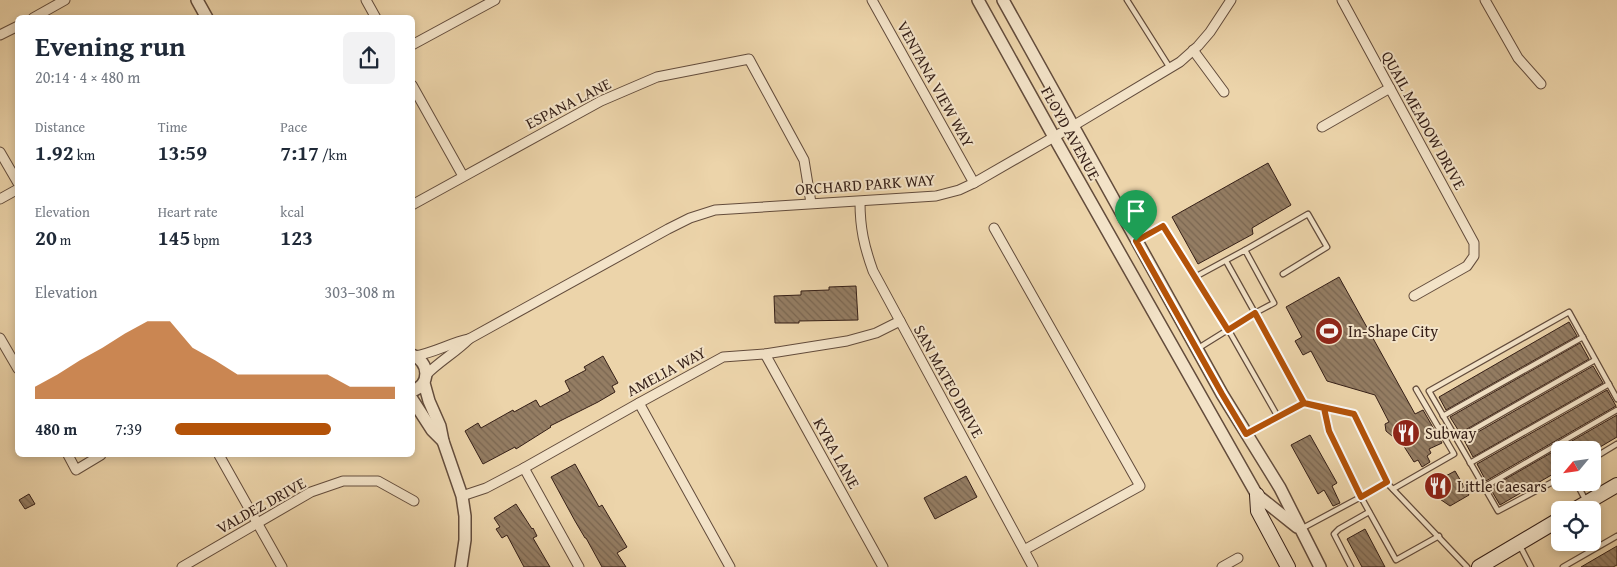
<!DOCTYPE html>
<html lang="en">
<head>
<meta charset="utf-8">
<style>
  body { margin:0; font-family:"Gentium Book Plus",serif; background:#f2f2f3; color:#1f2937; height:100vh; display:flex; flex-direction:column; font-size:19px; white-space:nowrap }
  * { box-sizing:border-box; margin:0 }
  p { font-size:16px; color:#747a83 }
  .icon { flex:none; width:28px; height:28px; fill:none; stroke:currentColor; stroke-width:2; stroke-linecap:round; stroke-linejoin:round }
  .map { position:relative; flex:1; overflow:hidden }
  .details { position:absolute; left:15px; top:15px; width:400px; height:442px; display:flex; flex-direction:column; background:#fff; border-radius:8px; box-shadow:0 2px 8px #0003 }
  .details>* { flex:none }
  .needle { width:32px; rotate:241deg }
  .tools { position:absolute; left:1551px; top:441px; display:grid; gap:10px }
  .tools a { display:grid; place-items:center; width:50px; height:50px; border-radius:8px; background:#fff; box-shadow:0 2px 8px #0003; font-size:25px }
  .pin { position:absolute; display:grid; place-items:center; width:42px; height:42px; color:#fff; margin:-51px -21px; border-radius:50% 50% 50% 0; rotate:-45deg; box-shadow:0 0 5px #0007 }
  .pin .icon { rotate:45deg }
  .round { display:grid; place-items:center; flex:none; width:52px; height:52px; border-radius:8px; background:#f2f2f3 }
  .summary { display:flex; align-items:center; justify-content:space-between; height:85px; padding:0 20px }
  h1 { font-size:28px; font-weight:700; line-height:38px }
  .figures { display:grid; grid-template-columns:repeat(3,1fr); gap:8px; height:85px; padding:5px 20px }
  .figures div { display:grid; align-content:center }
  .figures b { font-size:21px; font-weight:700 }
  .figures small { font-size:14px; font-weight:400 }
  .figures p { font-size:14px }
  .chart { height:140px; padding:10px 20px }
  .chart p { display:flex; justify-content:space-between }
  .chart svg { width:100%; height:90px; margin-top:5px; fill:#b45309; opacity:.7 }
  ul { padding:0 20px; list-style:none; font-size:16px }
  li { display:grid; grid-template-columns:80px 60px 1fr; align-items:center; height:38px }
  li i { height:12px; border-radius:6px; background:#b45309 }
  .map>svg:first-child { display:block }
</style>
</head>
<body>
<div class="map">
<svg width="1617" height="567" viewBox="0 0 1617 567">
  <defs>
    <pattern id="building-back-hatch" width="6" height="6" patternUnits="userSpaceOnUse" patternTransform="scale(1.25)"><rect width="6" height="6" fill="#947d63"/><path d="M-1 5l2 2M0 0l6 6M5-1l2 2" fill="none" stroke="#7a6651"/></pattern>
  </defs>
  <rect width="100%" height="100%" fill="#ecd4aa"/>
  <filter id="stains"><feTurbulence type="fractalNoise" baseFrequency=".004" numOctaves="4"/><feColorMatrix values="0 0 0 0 .2 0 0 0 0 .09 0 0 0 0 .02 0 0 0 .5 -.17"/></filter>
  <radialGradient id="worn" r=".72"><stop offset=".6" stop-color="#630" stop-opacity="0"/><stop offset="1" stop-color="#630" stop-opacity=".3"/></radialGradient>
  <!-- building -->
  <g fill="url(#building-back-hatch)" stroke="#351f17">
    <path d="M1268,163L1291,205L1252,228L1253,234L1198,264L1172,217Z"/>
    <path d="M1339,277L1415,414L1423,410L1442,443L1429,449L1431,453L1427,456L1430,462L1422,467L1418,460L1414,462L1396,434L1392,436L1386,431L1385,424L1389,422L1375,395L1327,381L1311,351L1303,355L1295,341L1302,337L1286,307Z"/>
    <path d="M856,286L858,320L799,321V323H775L774,296L801,295V291L829,290V287Z"/>
    <path d="M1569,322L1577,336L1446,410L1439,397Z"/>
    <path d="M1580,343L1589,359L1460,433L1450,417Z"/>
    <path d="M603,356L618,383L612,386L615,392L598,402L550,426L551,427L516,449L515,447L483,464L465,431L478,423L481,428L513,410L514,412L536,400L540,407L570,391L565,381L586,370L584,367Z"/>
    <path d="M1593,366L1603,383L1473,457L1464,440Z"/>
    <path d="M1607,390L1616,406L1486,481L1477,464Z"/>
    <path d="M1617,415V437L1595,450H1560V470L1500,505L1490,488Z"/>
    <path d="M1310,435L1337,483L1332,486L1340,503L1333,506L1324,490L1318,494L1291,445Z"/>
    <path d="M575,464L599,507L602,505L627,547L617,553L626,567H602L586,538H585L575,521L551,477Z"/>
    <path d="M1455,471L1469,495L1450,506L1434,495L1429,485Z"/>
    <path d="M966,476L977,497L935,519L924,498Z"/>
    <path d="M29,494L35,504L25,509L19,500Z"/>
    <path d="M516,504L532,529L533,528L537,536L533,538L550,567H524L507,535L502,538L496,529L500,527L494,518Z"/>
    <path d="M1365,529L1385,567H1362L1347,539Z"/>
    <path d="M1617,546V565L1613,567H1581Z"/>
  </g>
  <g fill="none" stroke-linecap="round" stroke-linejoin="round">
    <!-- service casing -->
    <g stroke="#634c3c" stroke-width="7">
      <g id="service">
        <path d="M1127,0L1170,68"/>
        <path d="M1138,240L1163,226L1228,329L1278,417"/>
        <path d="M1245,250L1308,214L1327,247L1283,274"/>
        <path d="M1195,277L1245,250L1274,303L1255,313L1226,261"/>
        <path d="M1197,349L1255,313L1304,403L1354,414L1387,483"/>
        <path d="M1324,408L1329,431L1361,497L1396,560L1439,536"/>
        <path d="M1443,416L1583,337"/>
        <path d="M1247,433L1304,403"/>
        <path d="M1457,439L1595,360"/>
        <path d="M1592,459L1617,444"/>
        <path d="M1470,463L1609,384"/>
        <path d="M1560,478L1498,511L1429,391L1569,312L1617,399"/>
        <path d="M1576,482L1586,501"/>
        <path d="M1484,487L1617,410"/>
        <path d="M1393,489L1454,454L1416,389"/>
        <path d="M1301,529L1387,483L1467,567"/>
        <path d="M1520,546L1531,567"/>
        <path d="M1351,567L1334,534L1339,529L1369,512"/>
        <path d="M1563,567L1617,536"/>
      </g>
    </g>
    <!-- minor casing -->
    <g stroke="#634c3c" stroke-width="11">
      <g id="minor">
        <path d="M366,0L376,18"/>
        <path d="M872,0L974,183"/>
        <path d="M1342,0L1474,243V256L1467,266L1414,296"/>
        <path d="M1485,0L1518,58L1541,84"/>
        <path d="M33,18L65,0"/>
        <path d="M0,35L18,26"/>
        <path d="M412,45L495,0"/>
        <path d="M1193,50L1224,92"/>
        <path d="M412,85L463,176"/>
        <path d="M1322,127L1390,88"/>
        <path d="M0,152L18,183"/>
        <path d="M0,199L18,189"/>
        <path d="M860,202C860,228 864,246 873,271L1033,567"/>
        <path d="M412,205L601,101L657,77L749,59L804,160L811,203"/>
        <path d="M994,228L1140,486L1024,550"/>
        <path d="M0,338L18,369"/>
        <path d="M765,354L883,567"/>
        <path d="M415,356C434,353 450,343 469,339"/>
        <path d="M427,374C440,361 456,352 469,339L668,229L690,218L715,210L936,196L959,190L974,183L1073,126L1180,62L1198,46L1210,32L1231,0"/>
        <path d="M639,403L730,567"/>
        <path d="M68,455L76,470L101,455"/>
        <path d="M219,455L282,567"/>
        <path d="M524,468L579,567"/>
        <path d="M462,496L486,488L524,468L639,403L723,357L765,354L847,341L876,333L900,321"/>
        <path d="M182,567L311,492L343,481H378L414,501"/>
        <path d="M1222,567L1238,558"/>
      </g>
    </g>
    <!-- tertiary casing -->
    <g stroke="#634c3c" stroke-width="14">
      <g id="tertiary">
        <path d="M197,0L207,18"/>
        <path d="M978,0L1054,137L1257,495L1297,527"/>
        <path d="M1003,0L1222,394L1280,488L1320,567"/>
        <path d="M412,355C430,362 431,385 412,391"/>
        <path d="M424,383L429,401L440,426L443,441L462,496L465,516V540L461,567"/>
        <path d="M412,399L432,430L443,441"/>
      </g>
    </g>
    <!-- secondary casing -->
    <g stroke="#351f17" stroke-width="16">
      <g id="secondary">
        <path d="M1257,495L1258,511L1288,567"/>
        <path d="M1574,510L1617,485"/>
        <path d="M1479,567L1560,519"/>
      </g>
    </g>
    <!-- service -->
    <use href="#service" stroke="#f3e3c8" stroke-width="4.5"/>
    <!-- minor -->
    <use href="#minor" stroke="#f3e3c8" stroke-width="9"/>
    <!-- tertiary -->
    <use href="#tertiary" stroke="#f3e3c8" stroke-width="11"/>
    <!-- secondary -->
    <use href="#secondary" stroke="#f3e3c8" stroke-width="14"/>
  </g>
  <g fill="none" stroke-linecap="round" stroke-linejoin="round">
    <!-- route casing -->
    <g stroke="#fff" stroke-width="10">
      <path id="route" d="M1136,241L1222,394L1246,434L1304,403L1354,414L1387,482L1361,497L1329,431L1324,408L1304,403L1255,313L1228,330L1163,226L1136,241"/>
    </g>
    <!-- route -->
    <use href="#route" stroke="#b45309" stroke-width="6"/>
  </g>
  <!-- icons -->
  <defs>
    <g id="stadium-disc" transform="scale(1.4375)"><circle r="9.5" fill="#8f2418" stroke="#f3e3c8"/><path d="M0-5a6.5 5 0 1 0 0 10a6.5 5 0 1 0 0-10ZM-3.5-1.8h7v3.6h-7Z" fill="#fff"/></g>
    <g id="restaurant-disc" transform="scale(1.4375)"><circle r="9.5" fill="#8f2418" stroke="#f3e3c8"/><path d="M-5-6h1v4h1v-4h1v4h1v-4h1v5L-1.5 .5V6h-2V.5L-5-1ZM5-6V6H3V1.5H1.5Q1.5-4 5-6Z" fill="#fff"/></g>
  </defs>
  <g fill-rule="evenodd">
    <use href="#stadium-disc" x="1329" y="331"/>
    <use href="#restaurant-disc" x="1406" y="433"/>
    <use href="#restaurant-disc" x="1438" y="486"/>
  </g>
  <g text-anchor="middle" stroke-width="4" stroke-linejoin="round" paint-order="stroke">
    <!-- street labels -->
    <g font-size="16" fill="#351f17" stroke="#f3e3c8">
      <text transform="translate(936 84) rotate(61)" y="6">VENTANA VIEW WAY</text>
      <text transform="translate(568 103) rotate(-27)" y="6">ESPANA LANE</text>
      <text transform="translate(1424 120) rotate(61)" y="6">QUAIL MEADOW DRIVE</text>
      <text transform="translate(1071 133) rotate(61)" y="6">FLOYD AVENUE</text>
      <text transform="translate(865 184) rotate(-4)" y="6">ORCHARD PARK WAY</text>
      <text transform="translate(666 371) rotate(-28)" y="6">AMELIA WAY</text>
      <text transform="translate(949 381) rotate(61)" y="6">SAN MATEO DRIVE</text>
      <text transform="translate(837 453) rotate(61)" y="6">KYRA LANE</text>
      <text transform="translate(261 505) rotate(-29)" y="6">VALDEZ DRIVE</text>
    </g>
    <!-- poi labels -->
    <g font-size="16" fill="#351f17" stroke="#f3e3c8" text-anchor="start">
      <text x="1348" y="337">In-Shape City</text>
      <text x="1425" y="439">Subway</text>
      <text x="1457" y="492">Little Caesars</text>
    </g>
  </g>
  <rect width="100%" height="100%" filter="url(#stains)"/>
  <rect width="100%" height="100%" fill="url(#worn)"/>
</svg>
<div class="tools">
<a><svg class="needle" viewBox="-14 -14 28 28"><path d="M0-13l5 13h-10z" fill="#e53935"/><path d="M0 13l5-13h-10z" fill="#747a83"/></svg></a>
<a><svg class="icon" aria-label="locate" viewBox="0 0 24 24"><circle cx="12" cy="12" r="6"/><path d="M12 2v4M12 18v4M2 12h4M18 12h4"/></svg></a>
</div>
<div class="pin" style="left:1136px;top:241px;background:#1e9e55"><svg class="icon" aria-label="arrive" viewBox="0 0 24 24"><path d="M6 21V4h12l-3 4 3 4H6"/></svg></div>
<section class="details">
<div class="summary"><div><h1>Evening run</h1><p>20:14 · 4 × 480 m</p></div><a class="round"><svg class="icon" aria-label="share" viewBox="0 0 24 24"><path d="M12 15V3M7 8l5-5 5 5M5 13v7h14v-7"/></svg></a></div>
<div class="figures">
<div><p>Distance</p><b>1.92<small> km</small></b></div>
<div><p>Time</p><b>13:59</b></div>
<div><p>Pace</p><b>7:17<small> /km</small></b></div>
</div>
<div class="figures">
<div><p>Elevation</p><b>20<small> m</small></b></div>
<div><p>Heart rate</p><b>145<small> bpm</small></b></div>
<div><p>kcal</p><b>123</b></div>
</div>
<div class="chart"><p><span>Elevation</span>303–308 m</p>
<svg viewBox="0 0 160 44" preserveAspectRatio="none"><path d="M0 44V38L10 32L20 25L30 19L40 12L50 6L60 6L70 19L80 25L90 32L100 32L110 32L120 32L130 32L140 38L150 38L160 38V44z"/></svg>
</div>
<ul>
<li><b>480 m</b>7:39<i style="width:71%"></i></li>
</ul>
</section>
</div>
</body>
</html>
